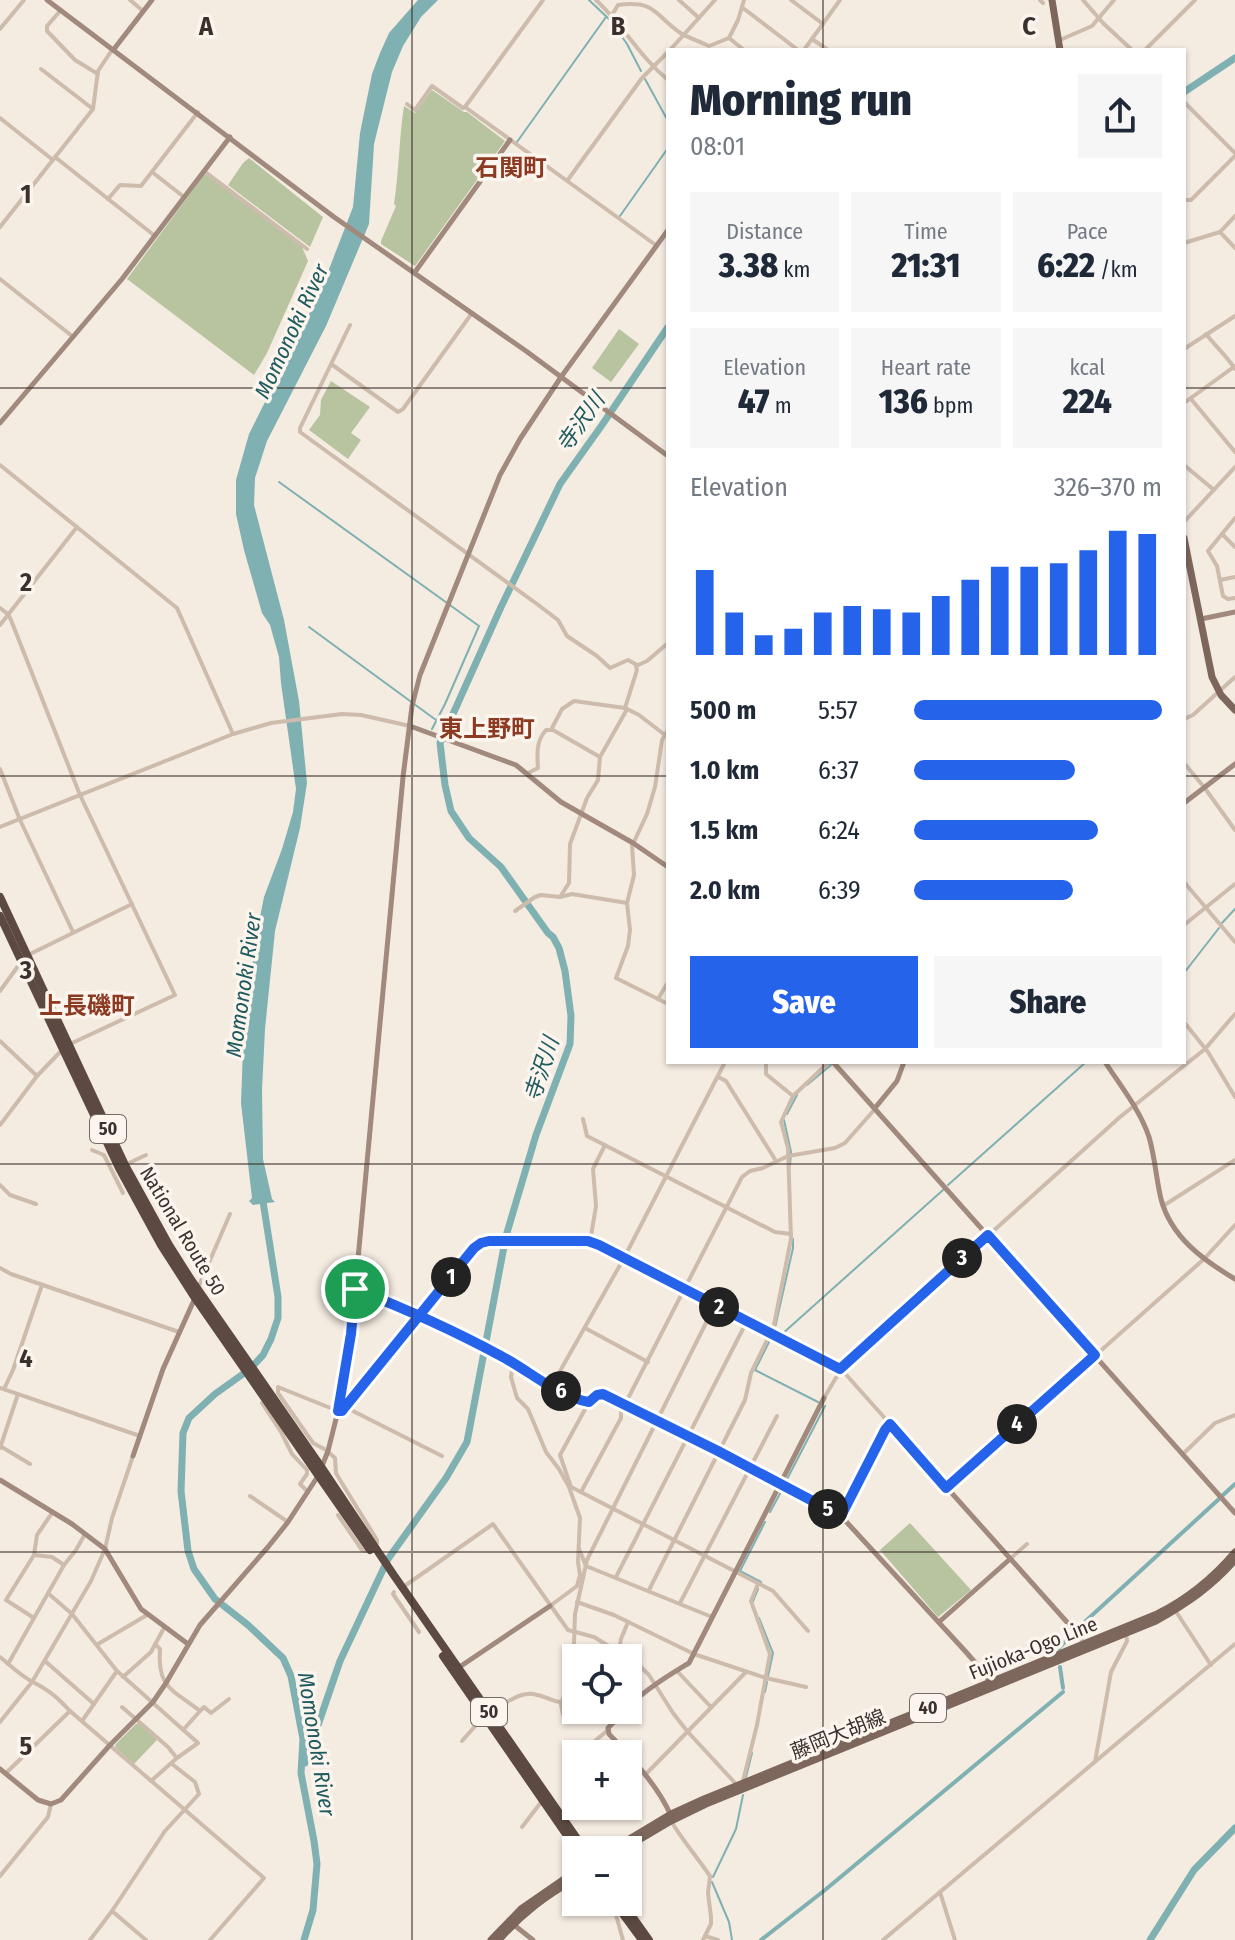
<!DOCTYPE html>
<html lang="en">
<head>
<meta charset="utf-8">
<style>
  body { margin:0; font-family:"Fira Sans Condensed","Noto Sans JP",sans-serif; background:#f6f6f7; color:#1f2937; height:100vh; display:flex; flex-direction:column; font-size:30px; white-space:nowrap }
  * { box-sizing:border-box; margin:0 }
  p { font-size:26px; color:#747a83 }
  .icon { flex:none; width:44px; height:44px; fill:none; stroke:currentColor; stroke-width:2; stroke-linecap:round; stroke-linejoin:round }
  .map { position:relative; flex:1; overflow:hidden }
  .sheet { position:absolute; left:666px; top:48px; width:520px; height:1016px; display:flex; flex-direction:column; background:#fff; border-radius:0px; box-shadow:0 2px 6px #0004 }
  .sheet>* { flex:none }
  .controls { position:absolute; left:562px; top:1644px; display:grid; gap:16px }
  .controls a { display:grid; place-items:center; width:80px; height:80px; border-radius:0px; background:#fff; box-shadow:0 2px 6px #0004; font-size:40px }
  .pin { position:absolute; display:grid; place-items:center; width:68px; height:68px; color:#fff; margin:-34px; border:4px solid #fff; border-radius:50%; box-shadow:0 2px 8px #0007 }
  .km { position:absolute; width:40px; height:40px; margin:-20px; border-radius:50%; background:#222; color:#fff; font-size:22px; line-height:40px; text-align:center }
  .round { display:grid; place-items:center; flex:none; width:84px; height:84px; border-radius:0px; background:#f6f6f7 }
  .summary { display:flex; align-items:center; justify-content:space-between; height:136px; padding:0 24px }
  h1 { font-size:44px; font-weight:800; line-height:60px }
  .metrics { display:grid; grid-template-columns:repeat(3,1fr); gap:12px; height:136px; padding:8px 24px }
  .metrics div { display:grid; align-content:center; border-radius:0px; background:#f6f6f7; text-align:center }
  .metrics b { font-size:34px; font-weight:800 }
  .metrics small { font-size:22px; font-weight:400 }
  .metrics p { font-size:22px }
  .chart { height:224px; padding:16px 24px }
  .chart p { display:flex; justify-content:space-between }
  .chart svg { width:100%; height:144px; margin-top:8px; stroke:#2563eb; stroke-width:6 }
  .primary-button { display:flex; gap:16px; margin-top:auto; padding:16px 24px }
  .primary-button a { flex:1; height:92px; border-radius:0px; background:#2563eb; color:#fff; font-size:32px; font-weight:800; line-height:92px; text-align:center }
  .primary-button a+a { background:#f6f6f7; color:#1f2937 }
  ul { padding:0 24px; list-style:none; font-size:26px }
  li { display:grid; grid-template-columns:128px 96px 1fr; align-items:center; height:60px }
  li i { height:20px; border-radius:10px; background:#2563eb }
  .map>svg:first-child { display:block }
</style>
</head>
<body>
<div class="map">
<svg width="1235" height="1940" viewBox="0 0 1235 1940">
  <rect width="100%" height="100%" fill="#f4ebe1"/>
  <!-- green -->
  <g fill="#b8c4a0">
    <path d="M432,90L464,112H467L505,141L415,266L381,244V241L396,206L394,204C399,171 399,139 404,106L415,113Z"/>
    <path d="M249,158L323,217L310,247L228,185L243,163Z"/>
    <path d="M204,175H207L302,247L308,261L267,353L254,375L127,279Z"/>
    <path d="M619,329L639,344L611,382L592,368Z"/>
    <path d="M331,381L370,407L351,433L361,440L348,459L309,430L320,415L321,400Z"/>
    <path d="M910,1523L971,1590L938,1617L880,1550Z"/>
    <path d="M139,1723L157,1740L134,1764L115,1747L116,1744L136,1724Z"/>
  </g>
  <!-- water -->
  <path fill="#7fb0b2" d="M418,0H438L421,17L403,46L392,72L374,144L369,224L326,326L267,441L255,478L254,505L284,620L299,701L307,783L300,828L275,931L265,1029L262,1090L263,1159L272,1199L275,1202L253,1205L249,1201L252,1198L241,1103L243,1049L255,942L264,897L282,849L293,812L296,789L281,683L279,657L270,625L262,613L244,550L236,514V480L249,434L321,290L353,207L360,133L372,74L380,53L389,33Z"/>
  <g fill="none" stroke-linecap="round" stroke-linejoin="round">
    <!-- stream -->
    <g stroke="#7fb0b2" stroke-width="2">
      <path d="M589,0L611,21L627,44L641,71"/>
      <path d="M645,79L668,121"/>
      <path d="M517,142L606,17"/>
      <path d="M620,216L668,148"/>
      <path d="M279,482L479,626L445,704L432,729"/>
      <path d="M309,627L436,720"/>
      <path d="M1222,923L1235,909"/>
      <path d="M1184,973L1219,928"/>
      <path d="M807,1085L831,1065L829,1063"/>
      <path d="M787,1114L797,1095"/>
      <path d="M784,1120L791,1152L790,1165"/>
      <path d="M948,1185L1086,1062"/>
      <path d="M793,1239V1248L774,1332L781,1335L943,1190"/>
      <path d="M771,1338L755,1370L818,1402"/>
      <path d="M785,1483L825,1406"/>
      <path d="M770,1512L782,1490"/>
      <path d="M761,1582L740,1571L765,1522"/>
      <path d="M753,1601L758,1589"/>
      <path d="M759,1618L773,1653L768,1676"/>
      <path d="M765,1692L767,1682"/>
      <path d="M746,1777L752,1753"/>
      <path d="M713,1877L736,1829L743,1795"/>
      <path d="M712,1882L729,1922L732,1940"/>
    </g>
    <!-- canal -->
    <g stroke="#7fb0b2" stroke-width="4">
      <path d="M1222,1496L1235,1484"/>
      <path d="M1059,1648L1077,1629L1219,1499"/>
      <path d="M1060,1667L1063,1688"/>
      <path d="M761,1940L825,1890L1063,1692"/>
    </g>
    <!-- river -->
    <g stroke="#7fb0b2" stroke-width="7">
      <path d="M1184,92L1235,58"/>
      <path d="M262,1195L278,1297V1318L271,1339L263,1355L250,1369L215,1394L189,1418L183,1433L181,1491L188,1551L194,1569L215,1599L248,1625L283,1658L291,1676L303,1739L301,1773L314,1841L317,1864L313,1910L304,1940"/>
      <path d="M305,1763L340,1661L388,1559L446,1478L467,1442L506,1236L536,1135L570,1044L571,1016L565,971L559,948L553,937L548,933L501,867L469,838L451,811L445,785L440,743L501,607L560,484L602,425L668,327"/>
      <path d="M1150,1940L1194,1870L1235,1828"/>
    </g>
    <!-- street -->
    <g stroke="#cdbbac" stroke-width="4">
      <path d="M130,0L143,11"/>
      <path d="M596,0C623,25 639,56 668,80"/>
      <path d="M679,0L699,18"/>
      <path d="M791,0L823,24"/>
      <path d="M1040,0L1043,3"/>
      <path d="M1083,0L1103,23L1132,50"/>
      <path d="M743,8L798,50"/>
      <path d="M61,10L47,26V31L75,60L98,74"/>
      <path d="M612,15L618,5C655,0 654,14 679,32C688,38 699,41 709,46L729,38L738,20L744,0"/>
      <path d="M0,29L24,0"/>
      <path d="M729,38L744,50"/>
      <path d="M812,39L828,50"/>
      <path d="M1060,40L1092,26L1114,0"/>
      <path d="M670,50L715,0"/>
      <path d="M804,50L840,0"/>
      <path d="M1145,50L1195,0"/>
      <path d="M41,69L93,109"/>
      <path d="M1184,102L1235,153"/>
      <path d="M407,104L415,110L432,86L463,108L465,107L657,246"/>
      <path d="M465,107L543,0"/>
      <path d="M0,118L53,160"/>
      <path d="M55,157L155,236"/>
      <path d="M204,171L307,249"/>
      <path d="M152,172L184,197"/>
      <path d="M567,181L642,78L668,52"/>
      <path d="M108,199L120,185L141,186L198,112"/>
      <path d="M1184,200H1191L1235,156"/>
      <path d="M0,227L93,109L98,71L112,50"/>
      <path d="M1220,232L1235,248"/>
      <path d="M1184,243L1220,232L1235,216"/>
      <path d="M0,279L72,336"/>
      <path d="M350,325L300,428V432L537,604L558,620L567,636L597,656L610,668L628,660L637,665"/>
      <path d="M1206,334C1215,346 1227,356 1235,369"/>
      <path d="M1184,349L1235,316"/>
      <path d="M331,364L398,412L403,409L472,313"/>
      <path d="M1191,399L1235,452"/>
      <path d="M1184,403L1235,366"/>
      <path d="M0,465L177,608L233,734"/>
      <path d="M1184,465L1214,490"/>
      <path d="M1235,518L1208,551L1217,566L1223,596L1228,599L1235,598"/>
      <path d="M1184,522L1235,467"/>
      <path d="M1222,534L1235,547"/>
      <path d="M1220,580L1235,577"/>
      <path d="M0,608L8,614L11,620L80,795L175,995L70,1044"/>
      <path d="M0,625L77,527"/>
      <path d="M1184,719L1193,715L1235,677"/>
      <path d="M551,730L562,709L574,701L625,708L639,715L665,735"/>
      <path d="M668,730L662,740L655,787L647,814L632,846L634,875L627,903L630,930L628,946L616,978L668,1004"/>
      <path d="M1184,763L1204,787L1235,830"/>
      <path d="M0,769L20,820L73,932"/>
      <path d="M526,774L538,768C537,754 536,741 546,730H553L600,757"/>
      <path d="M0,827L233,734L271,723L342,714L361,715L410,726"/>
      <path d="M1184,882L1235,942"/>
      <path d="M560,897L569,883L570,844L587,798L598,780L600,757L626,711L625,708L637,670L636,666L647,661L668,643"/>
      <path d="M515,911L535,897L541,895L560,897L572,894L627,903"/>
      <path d="M1184,925L1235,884"/>
      <path d="M26,956L132,904"/>
      <path d="M0,991L21,962"/>
      <path d="M658,999L668,982"/>
      <path d="M1184,1022L1208,1052L1235,1097"/>
      <path d="M0,1041L37,1076"/>
      <path d="M766,1062V1074L793,1096"/>
      <path d="M718,1077L726,1081L776,1161"/>
      <path d="M583,1119L587,1136L775,1232L791,1234"/>
      <path d="M0,1125L37,1076L63,1049"/>
      <path d="M92,1150L104,1155L123,1193"/>
      <path d="M127,1164L146,1155"/>
      <path d="M0,1185L10,1195L36,1204"/>
      <path d="M1163,1206L1235,1160"/>
      <path d="M590,1242L596,1206L593,1169L605,1145"/>
      <path d="M0,1268L11,1274L179,1332"/>
      <path d="M198,1288L230,1214"/>
      <path d="M355,1289L420,1315L500,1355L551,1387L589,1402"/>
      <path d="M585,1328L648,1362"/>
      <path d="M772,1335L791,1239L788,1148L781,1122L793,1096L829,1062"/>
      <path d="M513,1363L511,1377L517,1398L528,1409L546,1452L559,1469L569,1487L580,1518L578,1562L580,1575L577,1586L550,1606"/>
      <path d="M551,1387L624,1258L725,1062"/>
      <path d="M0,1388L140,1436"/>
      <path d="M4,1389L13,1370L42,1285"/>
      <path d="M824,1398L843,1366L1120,1117L1205,1049L1235,1014"/>
      <path d="M262,1403L281,1432L292,1454L307,1470V1474L300,1484L308,1492"/>
      <path d="M345,1407L442,1456"/>
      <path d="M0,1446L30,1464"/>
      <path d="M0,1448L18,1394"/>
      <path d="M1183,1454L1215,1423L1235,1415"/>
      <path d="M946,1488L1204,1259L1235,1225"/>
      <path d="M581,1492L621,1418V1412L742,1177L750,1171L763,1168L788,1156L835,1148L845,1143L875,1109"/>
      <path d="M250,1496L288,1522"/>
      <path d="M338,1515L362,1550L365,1551"/>
      <path d="M377,1543V1540L340,1480L336,1473L335,1458L326,1450L313,1443L278,1393V1387L338,1411H342L474,1248L481,1243L489,1241H588L604,1247L842,1370L890,1424"/>
      <path d="M579,1549L586,1566L712,1617"/>
      <path d="M34,1555L52,1557L64,1565"/>
      <path d="M1010,1559L1027,1544"/>
      <path d="M616,1577L747,1321"/>
      <path d="M406,1585L493,1524L568,1630L594,1637L638,1664L649,1675L673,1713L687,1731L736,1784"/>
      <path d="M649,1590L745,1400L751,1373L770,1334"/>
      <path d="M394,1592L393,1594L419,1632"/>
      <path d="M49,1594L72,1614L117,1671L198,1743L177,1758L151,1781"/>
      <path d="M577,1602L614,1615L694,1654L766,1678L806,1687"/>
      <path d="M680,1603L777,1416"/>
      <path d="M1175,1610L1211,1665"/>
      <path d="M34,1618L6,1600L34,1555L37,1535L52,1513"/>
      <path d="M1074,1630L1085,1644"/>
      <path d="M808,1631L773,1591L571,1487L560,1455L589,1402L597,1395L603,1394L718,1451L841,1516"/>
      <path d="M98,1644L147,1615"/>
      <path d="M155,1644L160,1649C157,1688 172,1689 200,1711L204,1707L211,1713L229,1699"/>
      <path d="M0,1657C10,1665 21,1676 33,1682C50,1691 57,1697 70,1711L264,1878L210,1940"/>
      <path d="M617,1658L621,1639L628,1622"/>
      <path d="M45,1661L94,1704"/>
      <path d="M8,1664L64,1565L76,1550L85,1534"/>
      <path d="M677,1671L711,1707"/>
      <path d="M123,1677L151,1652L164,1628"/>
      <path d="M122,1707L168,1747L176,1757"/>
      <path d="M491,1711C503,1705 519,1692 533,1694C553,1697 551,1706 576,1700"/>
      <path d="M563,1715L561,1704L566,1690L570,1655L574,1643L575,1614L587,1560L715,1305"/>
      <path d="M82,1721L117,1671"/>
      <path d="M0,1722L32,1682L91,1581L105,1549L112,1518L133,1456"/>
      <path d="M184,1729L200,1711"/>
      <path d="M462,1741L484,1716"/>
      <path d="M571,1754L589,1746L608,1730"/>
      <path d="M1095,1762L1111,1672L1127,1641L1126,1634"/>
      <path d="M6,1773L70,1711"/>
      <path d="M645,1775L746,1672"/>
      <path d="M743,1781L757,1725L770,1654L751,1601L758,1584"/>
      <path d="M671,1821C683,1841 697,1857 710,1876L708,1893L711,1917V1924L705,1936"/>
      <path d="M522,1827L542,1801"/>
      <path d="M0,1876L48,1817L51,1804"/>
      <path d="M940,1892L955,1940"/>
      <path d="M607,1903L616,1915L623,1940"/>
      <path d="M112,1911L146,1940"/>
      <path d="M90,1940L112,1911L165,1831L199,1794L195,1782L172,1764"/>
      <path d="M703,1940L705,1936L718,1940"/>
      <path d="M883,1940L1235,1644"/>
    </g>
    <!-- secondary -->
    <g stroke="#a18a7d" stroke-width="5">
      <path d="M47,0L334,217L526,351L668,456"/>
      <path d="M114,49L152,0"/>
      <path d="M415,272L510,140"/>
      <path d="M0,423L122,279L230,137"/>
      <path d="M1201,619L1235,612"/>
      <path d="M410,726L516,765L561,802L633,843L668,867"/>
      <path d="M1184,803L1235,764"/>
      <path d="M833,1062L1235,1513"/>
      <path d="M1105,1062C1120,1085 1140,1110 1149,1137C1155,1157 1156,1178 1161,1199C1171,1237 1203,1260 1235,1279"/>
      <path d="M875,1108L897,1081L904,1062"/>
      <path d="M133,1456L163,1369L195,1298"/>
      <path d="M0,1480L72,1524L105,1549L141,1609L188,1644"/>
      <path d="M939,1622L1010,1559"/>
      <path d="M458,1668L550,1606"/>
      <path d="M990,1684L986,1675L966,1652L841,1516L890,1424L1074,1630"/>
      <path d="M628,1707C646,1689 668,1676 689,1663L824,1398"/>
      <path d="M625,1710L608,1728L609,1734C631,1757 659,1787 671,1816"/>
      <path d="M0,1769L38,1800L51,1804L61,1800L110,1745L153,1702L166,1683L200,1625L268,1547L288,1522L318,1476L328,1451L338,1411L351,1334L403,777L412,706L420,675L500,475L520,439L561,377L668,230"/>
      <path d="M514,1925L533,1940"/>
    </g>
    <!-- primary -->
    <g stroke="#7d675c" stroke-width="7">
      <path d="M1052,0L1060,50"/>
      <path d="M1184,538L1212,677L1221,695L1235,710"/>
      <path d="M611,1850L671,1814L704,1799L1157,1614C1187,1599 1213,1578 1235,1552"/>
      <path d="M622,1850L671,1821L706,1804L1156,1621C1186,1604 1213,1586 1235,1560"/>
      <path d="M491,1940L521,1909L576,1871"/>
      <path d="M499,1940C523,1912 545,1897 576,1878"/>
    </g>
    <!-- highway -->
    <g stroke="#5c4a42" stroke-width="8">
      <path d="M0,897L125,1165L169,1245L190,1278L322,1468L393,1574L585,1850"/>
      <path d="M0,916L119,1168L161,1245L195,1298L370,1550"/>
      <path d="M443,1656L577,1850"/>
      <path d="M614,1902L642,1940"/>
      <path d="M622,1902L649,1940"/>
    </g>
  </g>
  <g fill="none" stroke-linecap="round" stroke-linejoin="round">
    <!-- route casing -->
    <g stroke="#fff" stroke-width="16">
      <path id="route" d="M355,1289L351,1334L338,1411H342L345,1407L474,1248L481,1243L489,1241H588L599,1245L840,1369L988,1235L1095,1355L946,1488L890,1424L885,1430L841,1516L718,1451L603,1394L597,1395L589,1402C556,1396 530,1371 501,1356C453,1330 406,1309 355,1289"/>
    </g>
    <!-- route -->
    <use href="#route" stroke="#2563eb" stroke-width="10"/>
  </g>
  <!-- grid -->
  <path fill="none" stroke="#3b302b" stroke-width="2" stroke-opacity="0.55" d="M412,0V1940M823,0V50M0,388H668M1184,388H1235M0,776H668M1184,776H1235M823,1062V1940M0,1164H1235M0,1552H1235"/>
  <g text-anchor="middle" stroke-width="7" stroke-linejoin="round" paint-order="stroke">
    <!-- shield labels -->
    <g fill="#fbf5ee" stroke="#756b66" stroke-width="2">
      <rect x="90" y="1115" width="36" height="28" rx="6"/>
      <rect x="910" y="1694" width="36" height="28" rx="6"/>
      <rect x="471" y="1698" width="36" height="28" rx="6"/>
    </g>
    <g font-size="18" font-weight="bold" fill="#3b302b">
      <text x="108" y="1135">50</text>
      <text x="928" y="1714">40</text>
      <text x="489" y="1718">50</text>
    </g>
    <!-- street labels -->
    <g font-size="20" fill="#3b302b" stroke="#fbf5ee">
      <text transform="translate(183 1231) rotate(59)" y="7">National Route 50</text>
      <text transform="translate(1033 1648) rotate(-22)" y="7">Fujioka-Ogo Line</text>
      <text transform="translate(838 1734) rotate(-22)" y="7">藤岡大胡線</text>
    </g>
    <!-- water labels -->
    <g font-size="22" font-style="italic" fill="#1f5a5e" stroke="#fbf5ee">
      <text transform="translate(291 331) rotate(-65)" y="8">Momonoki River</text>
      <text transform="translate(580 422) rotate(-55)" y="8">寺沢川</text>
      <text transform="translate(243 985) rotate(-82)" y="8">Momonoki River</text>
      <text transform="translate(541 1069) rotate(-72)" y="8">寺沢川</text>
      <text transform="translate(317 1744) rotate(81)" y="8">Momonoki River</text>
    </g>
    <!-- quarter labels -->
    <g font-size="24" font-weight="bold" fill="#8c3b22" stroke="#fbf5ee">
      <text x="511" y="176">石関町</text>
      <text x="487" y="737">東上野町</text>
      <text x="87" y="1014">上長磯町</text>
    </g>
  </g>
  <g font-size="26" text-anchor="middle" font-weight="bold" fill="#3b302b" stroke="#fbf5ee" stroke-width="7" stroke-linejoin="round" paint-order="stroke">
    <text x="206" y="35">A</text>
    <text x="618" y="35">B</text>
    <text x="1029" y="35">C</text>
    <text x="26" y="203">1</text>
    <text x="26" y="591">2</text>
    <text x="26" y="979">3</text>
    <text x="26" y="1367">4</text>
    <text x="26" y="1755">5</text>
  </g>
</svg>
<div class="controls">
<a><svg class="icon" aria-label="locate" viewBox="0 0 24 24"><circle cx="12" cy="12" r="6"/><path d="M12 2v4M12 18v4M2 12h4M18 12h4"/></svg></a>
<a>+</a>
<a>−</a>
</div>
<div class="pin" style="left:355px;top:1289px;background:#1e9e55"><svg class="icon" aria-label="arrive" viewBox="0 0 24 24"><path d="M6 21V4h12l-3 4 3 4H6"/></svg></div>
<b class="km" style="left:451px;top:1277px">1</b>
<b class="km" style="left:719px;top:1307px">2</b>
<b class="km" style="left:962px;top:1258px">3</b>
<b class="km" style="left:1017px;top:1424px">4</b>
<b class="km" style="left:828px;top:1509px">5</b>
<b class="km" style="left:561px;top:1391px">6</b>
<section class="sheet">
<div class="summary"><div><h1>Morning run</h1><p>08:01</p></div><a class="round"><svg class="icon" aria-label="share" viewBox="0 0 24 24"><path d="M12 15V3M7 8l5-5 5 5M5 13v7h14v-7"/></svg></a></div>
<div class="metrics">
<div><p>Distance</p><b>3.38<small> km</small></b></div>
<div><p>Time</p><b>21:31</b></div>
<div><p>Pace</p><b>6:22<small> /km</small></b></div>
</div>
<div class="metrics">
<div><p>Elevation</p><b>47<small> m</small></b></div>
<div><p>Heart rate</p><b>136<small> bpm</small></b></div>
<div><p>kcal</p><b>224</b></div>
</div>
<div class="chart"><p><span>Elevation</span>326–370 m</p>
<svg viewBox="0 0 160 44" preserveAspectRatio="none"><path d="M5 44V18M15 44V31M25 44V38M35 44V36M45 44V31M55 44V29M65 44V30M75 44V31M85 44V26M95 44V21M105 44V17M115 44V17M125 44V16M135 44V12M145 44V6M155 44V7"/></svg>
</div>
<ul>
<li><b>500 m</b>5:57<i style="width:100%"></i></li>
<li><b>1.0 km</b>6:37<i style="width:65%"></i></li>
<li><b>1.5 km</b>6:24<i style="width:74%"></i></li>
<li><b>2.0 km</b>6:39<i style="width:64%"></i></li>
</ul>
<div class="primary-button"><a>Save</a><a>Share</a></div>
</section>
</div>
</body>
</html>
